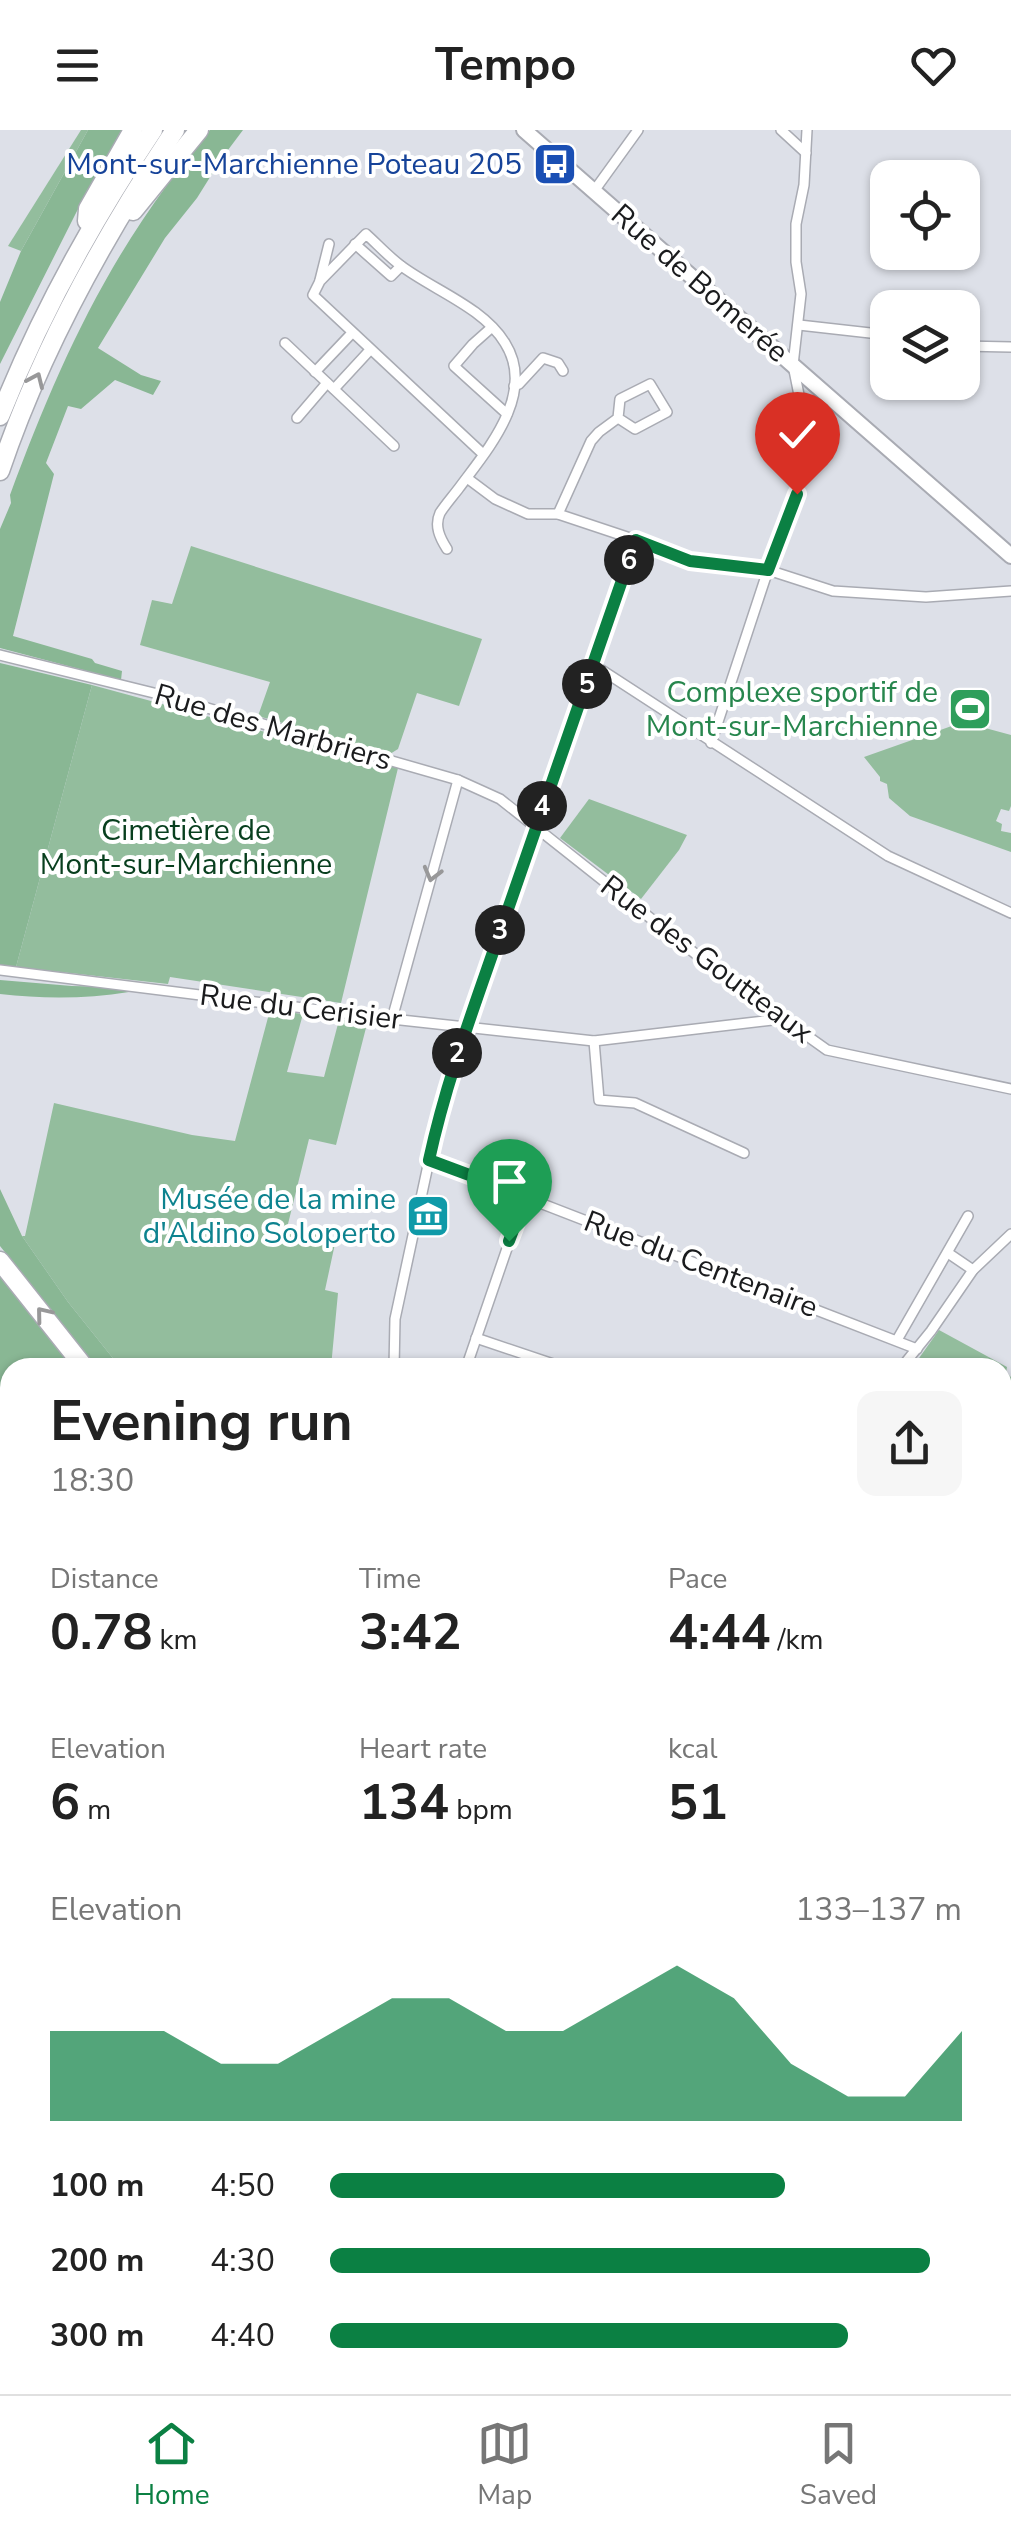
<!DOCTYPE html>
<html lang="en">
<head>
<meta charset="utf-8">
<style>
  body { margin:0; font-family:"Nunito Sans",sans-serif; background:#f6f6f6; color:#222; height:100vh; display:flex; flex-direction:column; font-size:38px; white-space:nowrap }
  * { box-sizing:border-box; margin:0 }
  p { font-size:32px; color:#767676 }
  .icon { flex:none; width:55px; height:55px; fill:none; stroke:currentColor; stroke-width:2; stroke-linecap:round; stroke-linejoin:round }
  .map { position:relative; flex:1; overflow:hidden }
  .sheet { position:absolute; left:0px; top:1228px; width:1012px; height:1038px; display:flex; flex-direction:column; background:#fff; border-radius:30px 30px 0 0; box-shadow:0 2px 8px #0004 }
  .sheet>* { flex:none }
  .fabs { position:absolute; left:870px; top:30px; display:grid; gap:20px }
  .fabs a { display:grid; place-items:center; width:110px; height:110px; border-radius:20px; background:#fff; box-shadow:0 2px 8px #0004; font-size:50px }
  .pin { position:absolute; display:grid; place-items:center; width:85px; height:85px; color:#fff; margin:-102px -42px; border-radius:50% 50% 50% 0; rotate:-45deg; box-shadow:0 0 10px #0007 }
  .pin .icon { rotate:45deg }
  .km { position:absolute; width:50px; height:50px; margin:-25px; border-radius:50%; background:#222; color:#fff; font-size:28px; line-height:50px; text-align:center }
  .round { display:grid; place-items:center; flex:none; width:105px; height:105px; border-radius:20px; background:#f6f6f6 }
  .head { display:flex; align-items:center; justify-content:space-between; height:170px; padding:0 50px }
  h1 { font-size:55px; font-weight:700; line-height:75px }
  .figures { display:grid; grid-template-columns:repeat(3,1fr); gap:15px; height:170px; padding:10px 50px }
  .figures div { display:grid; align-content:center }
  .figures b { font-size:50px; font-weight:700 }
  .figures small { font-size:28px; font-weight:400 }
  .figures p { font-size:28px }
  .chart { height:280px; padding:20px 50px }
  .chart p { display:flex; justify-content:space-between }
  .chart svg { width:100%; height:180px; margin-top:10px; fill:#0b8043; opacity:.7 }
  ul { padding:0 50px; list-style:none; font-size:32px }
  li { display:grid; grid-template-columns:160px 120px 1fr; align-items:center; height:75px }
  li i { height:25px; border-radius:12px; background:#0b8043 }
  header { display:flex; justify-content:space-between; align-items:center; height:130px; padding:0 50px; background:#fff; font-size:45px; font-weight:700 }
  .dock { display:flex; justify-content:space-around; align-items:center; height:140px; border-top:2px solid #e0e0e0; background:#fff; font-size:28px; color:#767676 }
  .dock a { display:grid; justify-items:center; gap:5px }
  .dock .current { color:#0b8043 }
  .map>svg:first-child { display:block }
</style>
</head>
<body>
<header><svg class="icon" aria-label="menu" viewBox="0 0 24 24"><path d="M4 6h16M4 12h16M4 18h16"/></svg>Tempo<svg class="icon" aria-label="heart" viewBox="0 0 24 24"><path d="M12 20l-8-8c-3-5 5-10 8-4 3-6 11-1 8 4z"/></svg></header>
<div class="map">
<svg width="1011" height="2264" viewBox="0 0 1011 2264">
  <rect width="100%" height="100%" fill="#dde0e8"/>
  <!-- green -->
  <g fill="#93bd9d">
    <path d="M81,0H88L21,121L8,116Z"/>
    <path d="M191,416L482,509L459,576L417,563L398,619L390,624L258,586L270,552L140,515L152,470L172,474Z"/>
    <path d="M92,555L398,638L341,873L170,847L168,854L16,837Z"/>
    <path d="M963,592L1011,605V676L1009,681L1001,679L996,691L1002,694L1001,701L1011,703V722L910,686L889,668L887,654L880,651V647L864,627Z"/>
    <path d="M589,669L687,705L679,720L641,769L560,708Z"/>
    <path d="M270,880L303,884L287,942L324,947L339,890H368L336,1015L309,1009L287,1098L336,1109L325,1160L338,1163L331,1237H120L68,1172L22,1106H25L54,973L192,1005L235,1011Z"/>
    <path d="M939,1200L1007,1237L1006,1243L1011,1247V1337L1004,1346L1011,1352V1423L1002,1421V1238H912Z"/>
  </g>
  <!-- forest -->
  <g fill="#89b794">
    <path d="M88,0H123L77,81L0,234V172L21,121Z"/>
    <path d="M210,0H243L222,28L197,68L165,108L98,218L141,245L161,251L153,265L115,250L81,279L68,276L46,333L54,344L13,506L92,529L95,533L122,541L121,550L0,518V399L11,373L10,365C52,252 95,153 167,55C181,36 194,17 210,0Z"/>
    <path d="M0,533L92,555L16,837L0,835Z"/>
    <path d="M0,850L72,856L112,857L129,862C86,869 43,869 0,864Z"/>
    <path d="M0,1059L22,1106L68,1172L120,1237H96L0,1116Z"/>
    <path d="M0,1142L78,1237L10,1238V1263L0,1262Z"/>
    <path d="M0,1276L10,1277V1403L0,1414Z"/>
    <path d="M10,1425V1545L0,1539V1438Z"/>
    <path d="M0,1603H4L10,1608V1822L2,1793L0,1771Z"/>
    <path d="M3,1908L10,1911V2056L0,2065Z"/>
    <path d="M10,2081V2216L0,2207V2096Z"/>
  </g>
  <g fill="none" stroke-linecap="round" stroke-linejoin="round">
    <!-- minor casing -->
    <g stroke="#a9abb3" stroke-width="12">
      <g id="minor">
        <path d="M781,0L806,23"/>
        <path d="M594,61L638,0"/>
        <path d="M355,114L391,146L401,136"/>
        <path d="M320,150L329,114"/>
        <path d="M799,195L888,205"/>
        <path d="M491,198L473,214L454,236L507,284"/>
        <path d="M285,213L394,316"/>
        <path d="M962,216L1011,217"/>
        <path d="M315,242L352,203"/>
        <path d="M514,256L519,254L543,228L558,233L563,241"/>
        <path d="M334,259L370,220"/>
        <path d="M297,288L327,253"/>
        <path d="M467,348L495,369L528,384H558L636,410L690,431L768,440L833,461L926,467L1011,461"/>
        <path d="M558,384L591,311L599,302L618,288L620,269L650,254L667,282L635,299L618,288"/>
        <path d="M447,419C440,408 434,396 440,383C445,375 453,366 459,358C487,320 537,264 505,213C483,177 433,160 400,135C388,126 377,114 366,104L320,151L313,165L483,324"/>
        <path d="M0,525L162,565L458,650L500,669L726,848L827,920L1011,959"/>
        <path d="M594,535L888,726L1011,783"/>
        <path d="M711,613L768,440L797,365L807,305L793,235L801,164L796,132V94L804,55L807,0"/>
        <path d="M0,840L392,889L594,911L781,889"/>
        <path d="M392,889L458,650"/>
        <path d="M594,911L599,970L635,973L744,1023"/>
        <path d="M429,1030L917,1219"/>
        <path d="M948,1123L973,1140"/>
        <path d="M476,1208L565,1238"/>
        <path d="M897,1210L968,1086"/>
        <path d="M394,1238L395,1189L439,984L465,896L636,410"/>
        <path d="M466,1238L525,1066"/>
        <path d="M901,1238L931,1201L973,1140L1011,1104"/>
        <path d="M1002,1533L1011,1535"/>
        <path d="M1002,1731L1011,1726"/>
        <path d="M1002,2064H1011"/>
        <path d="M0,2215L10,2223"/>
        <path d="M51,2255L62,2264"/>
        <path d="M712,2255L715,2264"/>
        <path d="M975,2255L980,2264"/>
        <path d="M371,2264L378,2255"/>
      </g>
    </g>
    <!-- primary casing -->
    <g stroke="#a9abb3" stroke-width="18">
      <path id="primary" d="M524,0L1011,426"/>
    </g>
    <!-- motorway casing -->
    <g stroke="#a9abb3" stroke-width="21">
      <g id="motorway">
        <path d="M133,81L199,0"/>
        <path d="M87,91L88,79L133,0"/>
        <path d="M0,286C40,185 92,91 153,0"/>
        <path d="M0,341C41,219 104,106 175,0"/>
        <path d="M0,1131L85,1238"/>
        <path d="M0,1269L10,1270"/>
        <path d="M0,1419L10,1409"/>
        <path d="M0,1550L10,1555"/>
        <path d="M0,1565L10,1572"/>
        <path d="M0,1586L10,1593"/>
        <path d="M0,1817L10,1842"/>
        <path d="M0,1892L10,1898"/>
        <path d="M0,2079L10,2063"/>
        <path d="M484,2255L488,2264"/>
        <path d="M508,2255L511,2264"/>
      </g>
    </g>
    <!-- minor -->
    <use href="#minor" stroke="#fff" stroke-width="9"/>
    <!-- primary -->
    <use href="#primary" stroke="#fff" stroke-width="14"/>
    <!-- motorway -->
    <use href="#motorway" stroke="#fff" stroke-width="18"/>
  </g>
  <!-- one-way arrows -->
  <defs><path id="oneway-chevron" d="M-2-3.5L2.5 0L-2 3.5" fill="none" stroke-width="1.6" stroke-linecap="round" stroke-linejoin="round" transform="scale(2.5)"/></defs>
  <g stroke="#989899">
    <use href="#oneway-chevron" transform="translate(36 250) rotate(-66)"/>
    <use href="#oneway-chevron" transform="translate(432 744) rotate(105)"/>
    <use href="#oneway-chevron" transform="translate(43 1184) rotate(-129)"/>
  </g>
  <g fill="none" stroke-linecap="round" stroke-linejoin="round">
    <!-- route casing -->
    <g stroke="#fff" stroke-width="20">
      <path id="route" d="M509,1111L526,1066L429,1030C446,952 473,880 499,805C544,673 591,542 636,410L690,431L768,440L797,364"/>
    </g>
    <!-- route -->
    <use href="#route" stroke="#0b8043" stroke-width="12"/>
  </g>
  <!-- icons -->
  <defs>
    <g id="bus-square" transform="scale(2.25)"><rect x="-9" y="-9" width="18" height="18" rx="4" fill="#1a4fb4" stroke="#fff"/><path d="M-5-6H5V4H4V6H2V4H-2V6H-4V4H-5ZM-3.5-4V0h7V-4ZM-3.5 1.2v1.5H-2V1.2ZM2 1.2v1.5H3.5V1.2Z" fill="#fff"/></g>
    <g id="stadium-square" transform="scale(2.25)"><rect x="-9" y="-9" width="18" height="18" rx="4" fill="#2e9e5b" stroke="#fff"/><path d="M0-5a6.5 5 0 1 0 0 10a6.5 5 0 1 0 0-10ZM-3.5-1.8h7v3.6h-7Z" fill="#fff"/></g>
    <g id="museum-square" transform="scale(2.25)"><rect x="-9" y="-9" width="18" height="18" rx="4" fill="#0f9aa8" stroke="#fff"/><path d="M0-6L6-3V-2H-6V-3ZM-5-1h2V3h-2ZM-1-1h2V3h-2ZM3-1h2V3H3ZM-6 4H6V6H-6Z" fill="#fff"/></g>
  </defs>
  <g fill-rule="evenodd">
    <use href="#bus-square" x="555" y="34"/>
    <use href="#stadium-square" x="970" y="579"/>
    <use href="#museum-square" x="428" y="1086"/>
  </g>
  <g text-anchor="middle" stroke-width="8" stroke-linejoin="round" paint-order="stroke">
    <!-- transit labels -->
    <g font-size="30" fill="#164399" stroke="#fff" text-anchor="end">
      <text x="522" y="44">Mont-sur-Marchienne Poteau 205</text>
    </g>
    <!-- street labels -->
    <g font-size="30" fill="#1a1b1d" stroke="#fff">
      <text transform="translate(700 153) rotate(41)" y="10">Rue de Bomerée</text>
      <text transform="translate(273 597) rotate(16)" y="10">Rue des Marbriers</text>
      <text transform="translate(707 829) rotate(37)" y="10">Rue des Goutteaux</text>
      <text transform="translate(301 877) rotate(7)" y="10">Rue du Cerisier</text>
      <text transform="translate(701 1134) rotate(21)" y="10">Rue du Centenaire</text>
    </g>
    <!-- leisure labels -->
    <g font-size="30" fill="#27864d" stroke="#fff" text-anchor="end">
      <text x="938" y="572">Complexe sportif de<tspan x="938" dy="34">Mont-sur-Marchienne</tspan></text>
    </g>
    <!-- park labels -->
    <g font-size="30" fill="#083f1e" stroke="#fff">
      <text x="186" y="710">Cimetière de<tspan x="186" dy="34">Mont-sur-Marchienne</tspan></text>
    </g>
    <!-- culture labels -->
    <g font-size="30" fill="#0d838f" stroke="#fff" text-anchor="end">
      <text x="396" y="1079">Musée de la mine<tspan x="396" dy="34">d'Aldino Soloperto</tspan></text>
    </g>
  </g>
</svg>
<div class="fabs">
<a><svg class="icon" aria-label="locate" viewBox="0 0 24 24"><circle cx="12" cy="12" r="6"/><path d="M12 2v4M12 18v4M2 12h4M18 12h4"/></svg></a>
<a><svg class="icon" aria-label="layers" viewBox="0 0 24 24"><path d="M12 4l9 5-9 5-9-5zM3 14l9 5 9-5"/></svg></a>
</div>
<div class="pin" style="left:509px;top:1111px;background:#1e9e55"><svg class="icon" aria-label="arrive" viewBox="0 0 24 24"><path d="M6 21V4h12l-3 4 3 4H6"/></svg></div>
<div class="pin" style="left:797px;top:364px;background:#d93025"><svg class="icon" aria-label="check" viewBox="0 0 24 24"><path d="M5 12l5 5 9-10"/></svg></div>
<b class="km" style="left:457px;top:923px">2</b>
<b class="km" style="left:500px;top:800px">3</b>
<b class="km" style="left:542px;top:676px">4</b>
<b class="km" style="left:587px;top:554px">5</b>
<b class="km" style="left:629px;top:430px">6</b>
<section class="sheet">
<div class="head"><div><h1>Evening run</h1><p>18:30</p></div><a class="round"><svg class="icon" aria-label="share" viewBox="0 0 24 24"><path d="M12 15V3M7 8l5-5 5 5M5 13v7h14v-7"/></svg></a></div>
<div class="figures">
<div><p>Distance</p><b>0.78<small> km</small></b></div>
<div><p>Time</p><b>3:42</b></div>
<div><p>Pace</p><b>4:44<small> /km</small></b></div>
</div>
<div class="figures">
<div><p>Elevation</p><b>6<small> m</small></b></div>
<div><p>Heart rate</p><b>134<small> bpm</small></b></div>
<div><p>kcal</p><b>51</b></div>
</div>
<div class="chart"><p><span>Elevation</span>133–137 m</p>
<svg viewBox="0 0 160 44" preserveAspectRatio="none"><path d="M0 44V22L10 22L20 22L30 30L40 30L50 22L60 14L70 14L80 22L90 22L100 14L110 6L120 14L130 30L140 38L150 38L160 22V44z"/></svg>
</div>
<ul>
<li><b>100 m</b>4:50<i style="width:72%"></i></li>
<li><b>200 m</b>4:30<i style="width:95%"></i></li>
<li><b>300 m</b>4:40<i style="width:82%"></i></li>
</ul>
</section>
</div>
<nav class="dock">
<a class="current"><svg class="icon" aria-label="home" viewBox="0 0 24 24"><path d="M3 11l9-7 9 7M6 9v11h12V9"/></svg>Home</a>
<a><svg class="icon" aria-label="map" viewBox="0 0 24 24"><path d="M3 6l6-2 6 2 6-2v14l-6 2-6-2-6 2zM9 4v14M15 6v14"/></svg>Map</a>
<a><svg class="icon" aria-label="saved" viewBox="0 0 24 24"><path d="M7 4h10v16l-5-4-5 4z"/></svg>Saved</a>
</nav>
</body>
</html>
